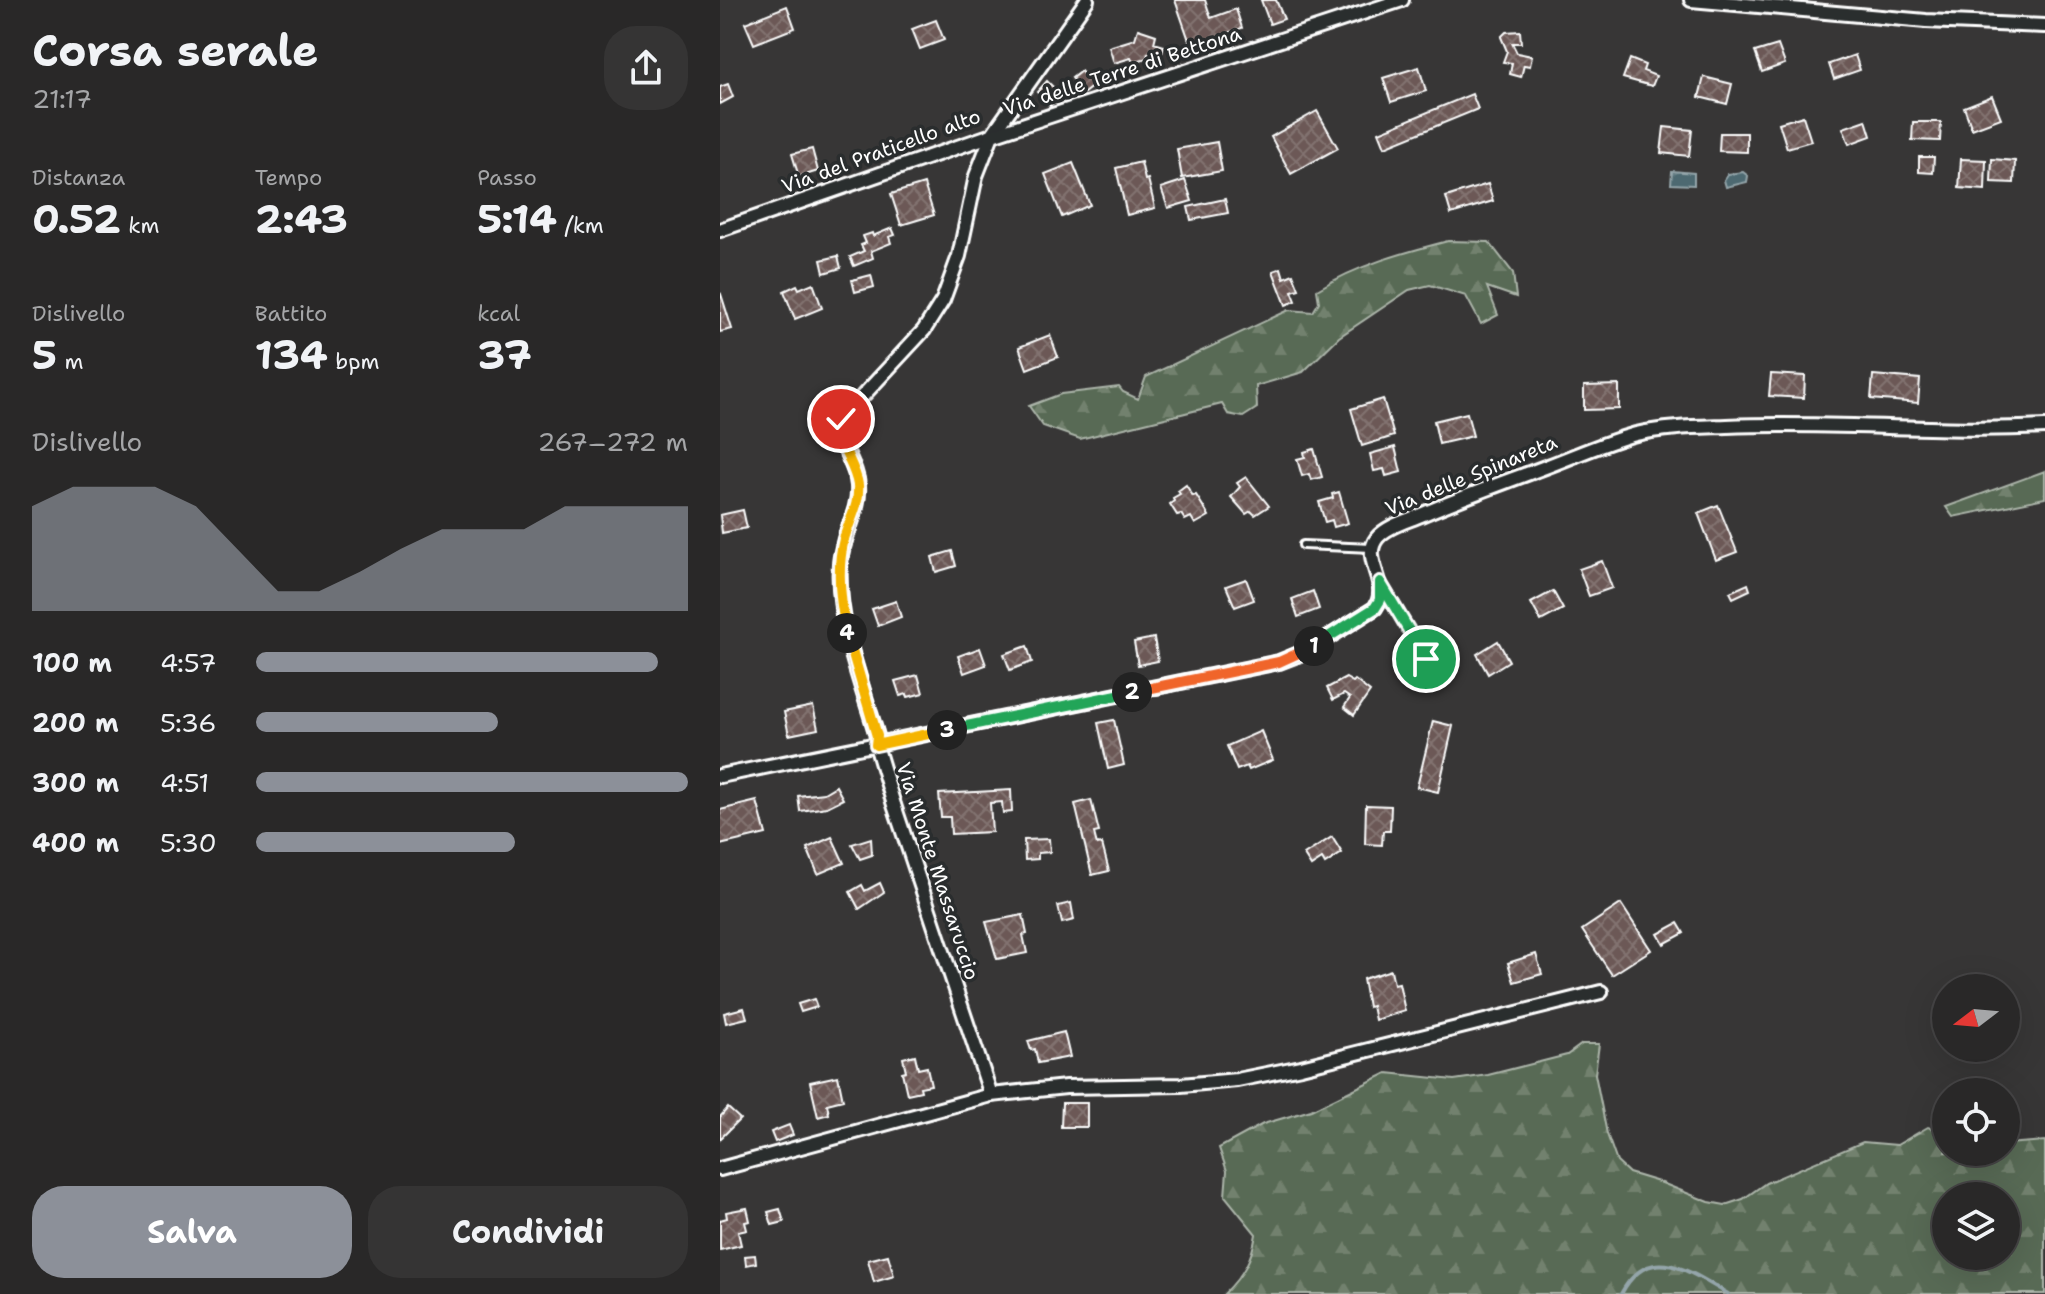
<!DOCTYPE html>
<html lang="it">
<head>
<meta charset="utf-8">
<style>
  body { margin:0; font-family:"Shantell Sans",sans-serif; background:#353434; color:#f1f3f6; height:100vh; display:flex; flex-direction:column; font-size:30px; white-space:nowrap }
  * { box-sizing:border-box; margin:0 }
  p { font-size:26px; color:#a5a6a8 }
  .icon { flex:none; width:44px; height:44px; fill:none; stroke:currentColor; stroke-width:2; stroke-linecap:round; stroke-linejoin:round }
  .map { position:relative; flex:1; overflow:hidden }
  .sheet { display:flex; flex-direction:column; background:#292828; width:720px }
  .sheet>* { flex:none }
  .needle { width:52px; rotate:254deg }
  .tools { position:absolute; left:1212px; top:974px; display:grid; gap:16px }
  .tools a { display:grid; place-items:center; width:88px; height:88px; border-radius:50%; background:#292828; box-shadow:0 8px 32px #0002,0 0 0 2px #454445; font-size:40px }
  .pin { position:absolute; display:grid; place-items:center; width:68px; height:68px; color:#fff; margin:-34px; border:4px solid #fff; border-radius:50%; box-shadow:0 2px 8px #0007 }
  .km { position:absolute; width:40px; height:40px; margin:-20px; border-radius:50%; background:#222; color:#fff; font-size:22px; line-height:40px; text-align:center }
  .round { display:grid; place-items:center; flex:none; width:84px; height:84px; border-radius:32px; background:#353434 }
  .overview { display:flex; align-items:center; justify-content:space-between; height:136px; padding:0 32px }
  h1 { font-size:44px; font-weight:700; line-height:60px }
  .figures { display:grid; grid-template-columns:repeat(3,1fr); gap:12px; height:136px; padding:8px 32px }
  .figures div { display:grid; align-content:center }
  .figures b { font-size:40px; font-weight:700 }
  .figures small { font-size:22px; font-weight:400 }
  .figures p { font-size:22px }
  .chart { height:224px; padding:16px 32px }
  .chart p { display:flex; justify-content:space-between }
  .chart svg { width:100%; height:144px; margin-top:8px; fill:#8c9099; opacity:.7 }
  .button { display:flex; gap:16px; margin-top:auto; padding:16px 32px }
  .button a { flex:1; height:92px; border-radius:32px; background:#8c9099; color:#fff; font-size:32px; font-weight:700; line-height:92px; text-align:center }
  .button a+a { background:#353434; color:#f1f3f6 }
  ul { padding:0 32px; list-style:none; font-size:26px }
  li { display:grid; grid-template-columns:128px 96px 1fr; align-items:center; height:60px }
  li i { height:20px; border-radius:10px; background:#8c9099 }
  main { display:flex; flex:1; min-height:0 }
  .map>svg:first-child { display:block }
</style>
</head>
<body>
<main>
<section class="sheet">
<div class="overview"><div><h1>Corsa serale</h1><p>21:17</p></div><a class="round"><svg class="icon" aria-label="share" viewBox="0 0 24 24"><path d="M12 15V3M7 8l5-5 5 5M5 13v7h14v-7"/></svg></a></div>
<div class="figures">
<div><p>Distanza</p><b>0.52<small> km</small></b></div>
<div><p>Tempo</p><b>2:43</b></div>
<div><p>Passo</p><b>5:14<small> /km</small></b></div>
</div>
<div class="figures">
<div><p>Dislivello</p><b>5<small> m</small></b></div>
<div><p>Battito</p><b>134<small> bpm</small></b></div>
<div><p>kcal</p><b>37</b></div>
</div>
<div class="chart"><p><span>Dislivello</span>267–272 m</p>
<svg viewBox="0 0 160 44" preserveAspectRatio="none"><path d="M0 44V12L10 6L20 6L30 6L40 12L50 25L60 38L70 38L80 32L90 25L100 19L110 19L120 19L130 12L140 12L150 12L160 12V44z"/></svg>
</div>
<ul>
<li><b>100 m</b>4:57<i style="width:93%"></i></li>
<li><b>200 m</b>5:36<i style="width:56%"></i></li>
<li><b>300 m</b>4:51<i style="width:100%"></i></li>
<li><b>400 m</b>5:30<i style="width:60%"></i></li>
</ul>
<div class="button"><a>Salva</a><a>Condividi</a></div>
</section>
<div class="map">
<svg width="1325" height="1294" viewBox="0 0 1325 1294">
  <defs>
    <pattern id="forest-firs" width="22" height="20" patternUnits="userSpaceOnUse" patternTransform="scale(2)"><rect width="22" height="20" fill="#596b55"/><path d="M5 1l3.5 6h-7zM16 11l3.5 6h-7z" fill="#72816e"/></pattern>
    <pattern id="water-waves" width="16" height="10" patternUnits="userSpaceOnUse" patternTransform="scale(2)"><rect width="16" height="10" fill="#4d6971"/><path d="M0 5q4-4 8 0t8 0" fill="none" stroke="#688086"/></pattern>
    <pattern id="building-cross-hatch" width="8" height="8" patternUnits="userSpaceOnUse" patternTransform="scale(2)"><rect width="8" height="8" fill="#6c5957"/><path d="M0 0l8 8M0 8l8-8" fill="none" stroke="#827270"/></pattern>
  </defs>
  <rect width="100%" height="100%" fill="#373636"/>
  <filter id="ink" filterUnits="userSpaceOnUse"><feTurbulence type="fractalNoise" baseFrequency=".0125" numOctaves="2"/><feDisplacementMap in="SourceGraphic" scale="16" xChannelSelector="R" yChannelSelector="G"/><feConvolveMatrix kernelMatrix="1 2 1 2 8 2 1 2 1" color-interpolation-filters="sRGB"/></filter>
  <g filter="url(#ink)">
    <!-- forest -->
    <g fill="url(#forest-firs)" stroke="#acb5aa" stroke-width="2" fill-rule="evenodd">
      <path d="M728,241L769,242L793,273L796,297L767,287L778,315L761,324L746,296L710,285L689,290L619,337L583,372L536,386L537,408L523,417L508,414L502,404L360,439L323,426L309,406L341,394L399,387L403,392L418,399L426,377L569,310L593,312L599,302L597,290C637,265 682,253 728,241Z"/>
      <path d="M1325,471V498L1233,517L1226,507Z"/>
      <path d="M862,1044H879L875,1074L887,1134L897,1162L909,1173L942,1183L989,1202L1005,1205L1023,1199L1046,1183L1143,1142L1177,1145L1208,1127L1226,1134V1152H1286V1144L1325,1141V1294H504C523,1275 532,1260 536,1234L505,1196L507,1171L499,1148L543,1124L591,1110L667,1073L734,1080L768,1075L847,1055ZM1286,1196V1256H1226V1196Z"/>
    </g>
    <!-- water -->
    <g fill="url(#water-waves)" stroke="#94a5aa" stroke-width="2">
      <path d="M952,171L974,173V185L951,184Z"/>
      <path d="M1023,172L1028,176L1027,182L1006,187L1004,180L1008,174Z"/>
    </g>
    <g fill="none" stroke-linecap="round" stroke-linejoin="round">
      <!-- stream -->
      <path stroke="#94a5aa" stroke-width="4" d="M901,1294C929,1241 969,1271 1008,1294"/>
    </g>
    <!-- building -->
    <g fill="url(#building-cross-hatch)" stroke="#fff" stroke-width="2">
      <path d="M455,0H485L491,18L516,9L522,28L471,46Z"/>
      <path d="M541,0H556L564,19L550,24Z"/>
      <path d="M67,6L75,28L34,44L25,23Z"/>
      <path d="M216,20L224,40L200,49L192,29Z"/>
      <path d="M418,29L436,35L434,43L444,46L441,57L428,53L427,58L413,62L411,58L394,63L389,47L415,39Z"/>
      <path d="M800,31L801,43H792L797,53L812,56L810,66L804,65L801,77L790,74L792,63L783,62L787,51L781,37L786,32Z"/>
      <path d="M1058,45L1065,64L1042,72L1035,52Z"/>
      <path d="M1135,55L1140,70L1114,79L1109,64Z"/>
      <path d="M910,59L925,65L923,71L936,76L932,86L903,78Z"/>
      <path d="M699,67L706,91L671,102L663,78Z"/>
      <path d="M361,71L367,79L372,75L378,82L364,93L352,78Z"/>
      <path d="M984,77L1012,84L1007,104L979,97Z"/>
      <path d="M327,81L341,95L330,106L317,92Z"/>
      <path d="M8,84L13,97L0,104V87Z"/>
      <path d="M752,94L758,109L665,147L659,132Z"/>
      <path d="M1272,96L1281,118L1252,129L1244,107Z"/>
      <path d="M597,111L618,148L571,174L551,137Z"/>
      <path d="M1083,116L1091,141L1067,148L1059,123Z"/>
      <path d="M1146,120L1151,136L1129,144L1123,128Z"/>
      <path d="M1193,122H1221L1220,141L1192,140Z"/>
      <path d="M944,127L972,130L969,156L941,153Z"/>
      <path d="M1000,133H1027V152L999,151Z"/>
      <path d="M497,142L502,171L462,178L457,149Z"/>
      <path d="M92,149L98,171L79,177L72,154Z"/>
      <path d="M1199,157H1214L1213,173L1199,172Z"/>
      <path d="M1241,159L1266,160L1265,190L1239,188Z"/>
      <path d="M1272,159L1295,161L1294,183L1271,182Z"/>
      <path d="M421,162L425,180L428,179L435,208L407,215L396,168Z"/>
      <path d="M353,163L370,205L342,217L325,174Z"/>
      <path d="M465,180L472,201L448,208L441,188Z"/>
      <path d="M204,184L214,215L181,225L171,194Z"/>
      <path d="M768,184L773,201L731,214L726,197Z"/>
      <path d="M505,199L508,213L471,220L468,207Z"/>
      <path d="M172,228L175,235L169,237L171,243L151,251L153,258L134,266L130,257L144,251L141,245L146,243L143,236L152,233L153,236Z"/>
      <path d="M118,256L121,268L104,273L101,260Z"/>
      <path d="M561,268L564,278L573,274L579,289L572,291L576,301L566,305L553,271Z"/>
      <path d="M151,275L154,287L135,292L132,280Z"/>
      <path d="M93,283L102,308L75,319L64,291L77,285L79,289Z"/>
      <path d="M1,294L12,329L0,332V295Z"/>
      <path d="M330,335L338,357L307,369L299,347Z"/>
      <path d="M1051,374L1085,376L1084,398L1049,396Z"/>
      <path d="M1153,375L1200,379L1198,403L1151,399Z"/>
      <path d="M899,385V409L864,410V386Z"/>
      <path d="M663,399L674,436L642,446L631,409Z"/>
      <path d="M747,413L753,436L719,444L714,421Z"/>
      <path d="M675,447L681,472L666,476L664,469L654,471L650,454Z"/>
      <path d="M594,449L602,477L591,480L589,474L582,476L577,459L585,457L584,452Z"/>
      <path d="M526,477L549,506L535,515L531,511L526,514L511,497L520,487L517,483Z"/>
      <path d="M466,485L473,496L476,495L489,516L475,524L471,517L465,520L461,514L457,515L450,504L454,501L453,498L460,494L458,491Z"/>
      <path d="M619,492L628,523L614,527L612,520L605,522L599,502L613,498L612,494Z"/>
      <path d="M998,505L1017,552L996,560L978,513Z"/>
      <path d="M23,510L27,528L2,533L0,515Z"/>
      <path d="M232,551L236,566L216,572L212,557Z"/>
      <path d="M882,561L892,588L869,596L859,569Z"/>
      <path d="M526,579L534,600L515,607L506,586Z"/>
      <path d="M1028,584L1030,590L1013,598L1010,592Z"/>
      <path d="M593,591L599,609L578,617L572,599Z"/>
      <path d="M833,591L843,609L821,621L811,603Z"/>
      <path d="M176,601L181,617L158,626L152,609Z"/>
      <path d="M434,638L438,661L418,665L414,642Z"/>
      <path d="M778,641L789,661L768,674L757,654Z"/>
      <path d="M307,646L312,662L290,670L284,654Z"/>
      <path d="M260,648L266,665L244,673L238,656Z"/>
      <path d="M198,675L203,693L188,697L187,694L180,696L175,681Z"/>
      <path d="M626,678L633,682L635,680L650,692L634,715L624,707L630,698L624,694L613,700L607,688Z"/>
      <path d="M93,706L98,729L69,735L64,712Z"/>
      <path d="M394,720L404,765L388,769L378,723Z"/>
      <path d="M713,721L733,726L718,792L697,787Z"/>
      <path d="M541,731L553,760L529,770L527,766L517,770L507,746Z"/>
      <path d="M116,786L123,799L107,807L80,811L78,796L104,793Z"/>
      <path d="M291,790L292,812L283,813L282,802L270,803L272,832L231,834L230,817H221L219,794Z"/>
      <path d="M371,800L379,832L374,833L377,845L382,844L389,871L372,875L355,804Z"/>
      <path d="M37,801L46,834L0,845V810Z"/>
      <path d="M646,805L671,806L670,831H663L662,845L645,844Z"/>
      <path d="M112,837L124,863L98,874L87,848Z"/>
      <path d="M612,837L622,853L605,864L602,859L591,866L584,855Z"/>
      <path d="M151,838L152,855L140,859L132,844Z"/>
      <path d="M329,839L330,852L318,853V859L305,860L304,840Z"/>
      <path d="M160,883L164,892L139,909L130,892L142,885L145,891Z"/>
      <path d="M351,903L354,920L342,923L338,906Z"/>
      <path d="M901,904L931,950L892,975L862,930Z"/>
      <path d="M303,915L307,934L303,935L307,953L277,959L266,922Z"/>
      <path d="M958,923L964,933L944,944L938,934Z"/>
      <path d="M816,954L822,974L794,982L788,963Z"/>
      <path d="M671,970L674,984L679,983L685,1011L655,1020L652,1006L648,1007L643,979Z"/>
      <path d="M94,999L97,1007L81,1012L78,1004Z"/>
      <path d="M24,1008L27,1018L6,1023L4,1013Z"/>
      <path d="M344,1032L350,1057L318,1063L315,1049L311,1050L308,1041Z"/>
      <path d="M195,1055L198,1069L207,1067L211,1085L200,1087L201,1091L187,1094L182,1072L186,1071L183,1058Z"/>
      <path d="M118,1076L123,1100L107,1104L109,1114L98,1117L90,1082Z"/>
      <path d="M342,1103H367V1127H341Z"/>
      <path d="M8,1108L20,1119L0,1139V1117Z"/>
      <path d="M69,1125L73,1135L55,1142L51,1132Z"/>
      <path d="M27,1208L30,1221L25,1222L27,1230L18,1232L21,1245L0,1250V1220L7,1218L6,1212Z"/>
      <path d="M60,1209L64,1222L52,1225L48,1212Z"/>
      <path d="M35,1255L36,1263L26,1265L25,1256Z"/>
      <path d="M168,1255L174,1276L154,1282L148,1260Z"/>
    </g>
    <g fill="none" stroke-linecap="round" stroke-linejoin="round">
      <!-- service casing -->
      <g stroke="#fff" stroke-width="12">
        <g id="service">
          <path d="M583,545L652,548"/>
          <path d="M663,586L706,659"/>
        </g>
      </g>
      <!-- minor casing -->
      <g stroke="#fff" stroke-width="18">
        <g id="minor">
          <path d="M971,0L1206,21L1325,26"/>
          <path d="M0,230L272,135L367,0"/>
          <path d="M0,776L559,662L585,652L655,608C672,583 640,560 657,538C667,526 687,521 701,515C743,497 786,482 828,466C857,455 886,442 916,434C946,427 977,427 1007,426C1113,421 1219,433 1325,427"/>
          <path d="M271,1095L346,1087L461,1085L517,1080L581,1067L881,992"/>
          <path d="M0,1169L271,1095L174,805L156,745L157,736C141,681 116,622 120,563C122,537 140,512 138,486C137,466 122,449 119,428L126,414L204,330L223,300L239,256L256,176L272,135L682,0"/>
        </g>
      </g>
      <!-- service -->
      <use href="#service" stroke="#2a2d2e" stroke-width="6"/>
      <!-- minor -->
      <use href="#minor" stroke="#2a2d2e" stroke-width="12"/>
    </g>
  </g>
  <g fill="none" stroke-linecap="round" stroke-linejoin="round" filter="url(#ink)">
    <!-- split-1 casing -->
    <g stroke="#fff" stroke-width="16">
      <path id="split-1" d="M594,646L655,608L660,600V582L706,659"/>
    </g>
    <!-- split-2 casing -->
    <g stroke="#fff" stroke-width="16">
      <path id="split-2" d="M412,692L559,662L594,646"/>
    </g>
    <!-- split-3 casing -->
    <g stroke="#fff" stroke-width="16">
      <path id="split-3" d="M227,730L412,692"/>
    </g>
    <!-- split-4 casing -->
    <g stroke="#fff" stroke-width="16">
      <path id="split-4" d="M127,633L157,736L156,745L227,730"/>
    </g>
    <!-- split-5 casing -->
    <g stroke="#fff" stroke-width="16">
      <path id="split-5" d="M121,419C114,443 135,462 138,485C140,504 129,521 124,539C116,570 120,602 127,633"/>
    </g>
    <!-- split-1 -->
    <use href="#split-1" stroke="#22a559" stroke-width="10"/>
    <!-- split-2 -->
    <use href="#split-2" stroke="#f0652b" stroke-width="10"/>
    <!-- split-3 -->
    <use href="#split-3" stroke="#22a559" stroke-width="10"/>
    <!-- split-4 -->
    <use href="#split-4" stroke="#f5b400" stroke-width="10"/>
    <!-- split-5 -->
    <use href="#split-5" stroke="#f5b400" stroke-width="10"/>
  </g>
  <g text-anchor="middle" stroke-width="7" stroke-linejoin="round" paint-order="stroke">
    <!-- street labels -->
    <g font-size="20" fill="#fff" stroke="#2a2d2e">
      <text transform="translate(402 71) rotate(-18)" y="7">Via delle Terre di Bettona</text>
      <text transform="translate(161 151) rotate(-20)" y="7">Via del Praticello alto</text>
      <text transform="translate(751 475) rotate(-22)" y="7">Via delle Spinareta</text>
      <text transform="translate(218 871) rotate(72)" y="7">Via Monte Massaruccio</text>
    </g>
  </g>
</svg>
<div class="tools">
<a><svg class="needle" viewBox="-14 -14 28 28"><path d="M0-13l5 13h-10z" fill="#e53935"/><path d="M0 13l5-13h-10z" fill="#a5a6a8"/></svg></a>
<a><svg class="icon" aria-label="locate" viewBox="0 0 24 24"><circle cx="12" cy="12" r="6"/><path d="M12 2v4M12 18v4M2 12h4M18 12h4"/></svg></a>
<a><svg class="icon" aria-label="layers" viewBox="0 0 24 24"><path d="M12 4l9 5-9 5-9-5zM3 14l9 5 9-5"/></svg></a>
</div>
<div class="pin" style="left:706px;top:659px;background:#1e9e55"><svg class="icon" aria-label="arrive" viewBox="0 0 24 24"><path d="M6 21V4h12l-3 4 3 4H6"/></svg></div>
<div class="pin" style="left:121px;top:419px;background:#d93025"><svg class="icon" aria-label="check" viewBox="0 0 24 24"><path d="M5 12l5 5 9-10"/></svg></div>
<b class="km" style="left:594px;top:646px">1</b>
<b class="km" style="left:412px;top:692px">2</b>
<b class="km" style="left:227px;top:730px">3</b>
<b class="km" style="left:127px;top:633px">4</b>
</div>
</main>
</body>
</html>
